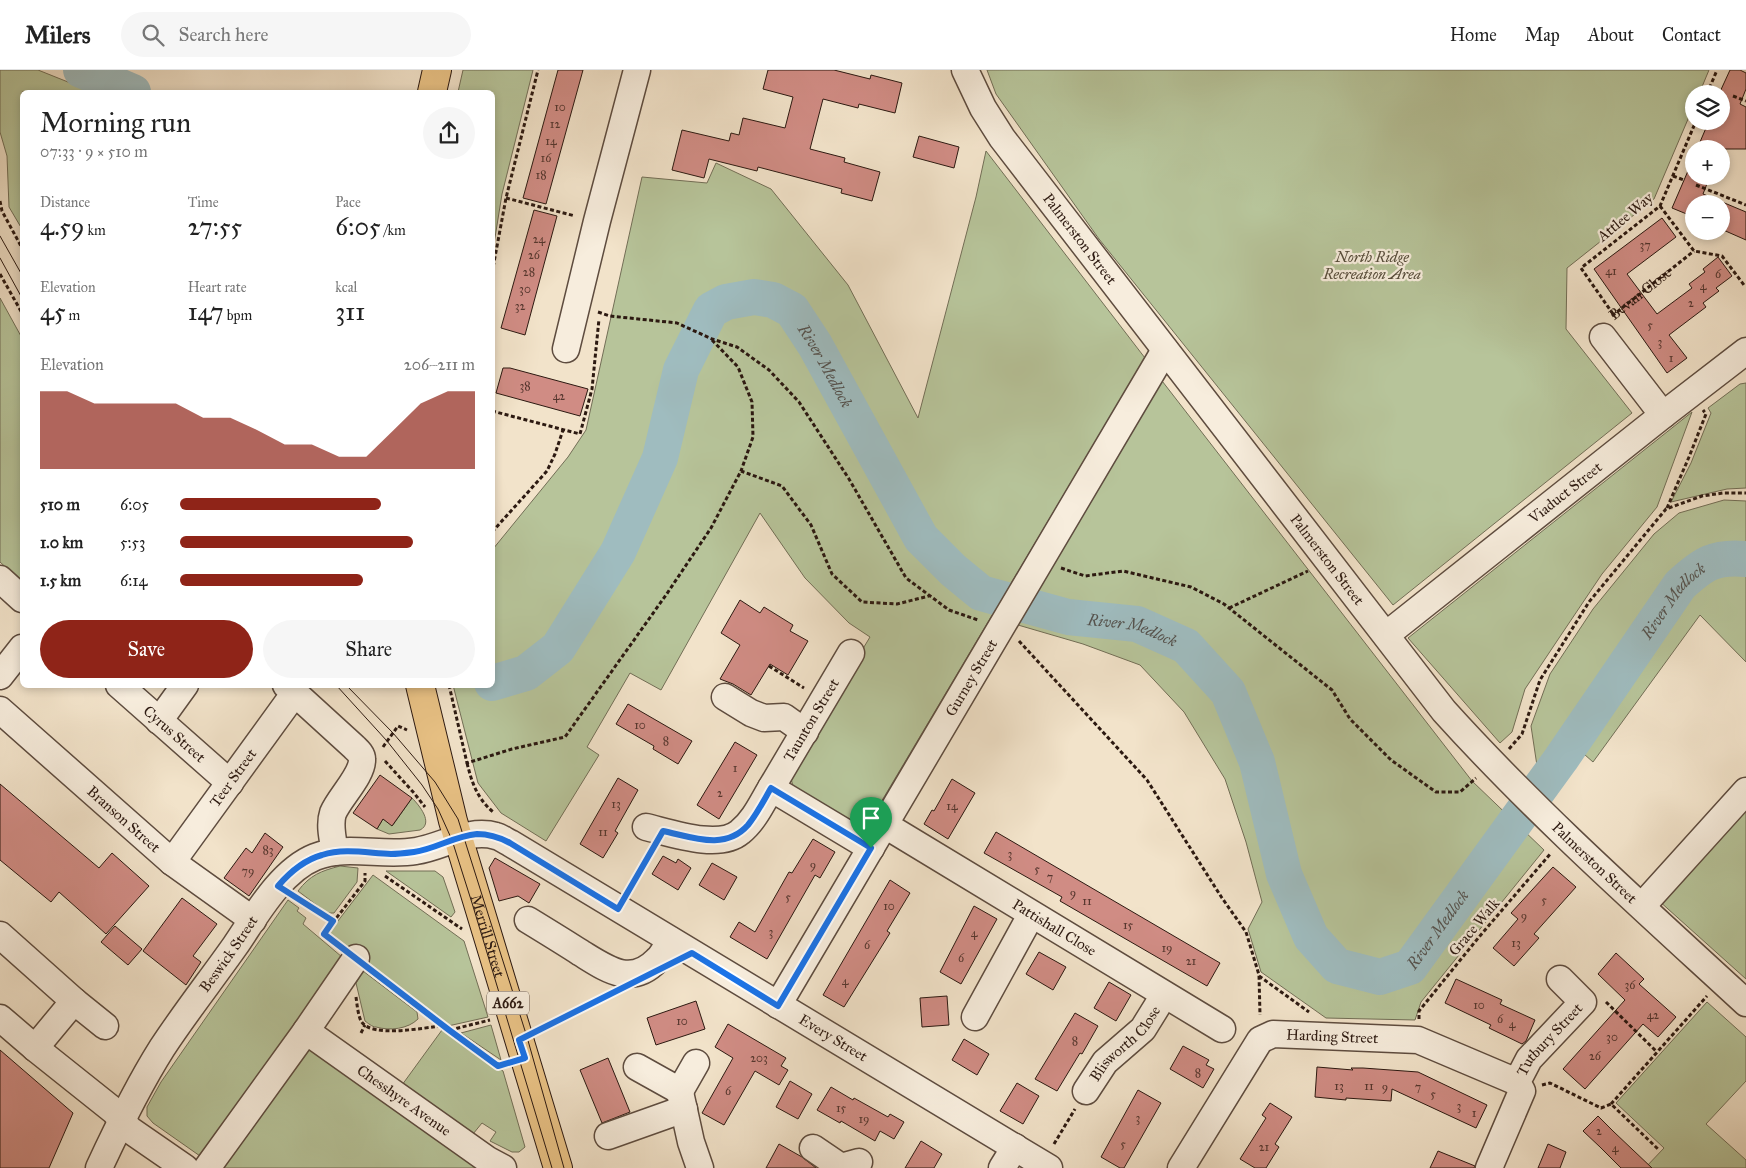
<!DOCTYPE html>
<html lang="en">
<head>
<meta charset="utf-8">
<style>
  body { margin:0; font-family:"IM FELL Great Primer",serif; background:#f6f6f6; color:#222; height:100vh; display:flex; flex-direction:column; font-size:19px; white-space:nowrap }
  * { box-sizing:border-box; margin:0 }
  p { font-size:16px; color:#767676 }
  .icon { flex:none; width:28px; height:28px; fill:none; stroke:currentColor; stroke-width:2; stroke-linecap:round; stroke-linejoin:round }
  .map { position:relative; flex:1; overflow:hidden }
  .sheet { position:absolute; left:20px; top:20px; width:475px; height:598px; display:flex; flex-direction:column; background:#fff; border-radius:8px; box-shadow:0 2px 8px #0003 }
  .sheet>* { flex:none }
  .controls { position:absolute; left:1685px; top:15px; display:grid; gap:10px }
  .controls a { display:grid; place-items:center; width:45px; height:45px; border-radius:50%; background:#fff; box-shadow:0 2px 8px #0003; font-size:25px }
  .pin { position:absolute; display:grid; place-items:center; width:42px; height:42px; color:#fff; margin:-51px -21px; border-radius:50% 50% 50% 0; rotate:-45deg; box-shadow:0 0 5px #0007 }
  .pin .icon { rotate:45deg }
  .round { display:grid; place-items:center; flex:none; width:52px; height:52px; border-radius:26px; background:#f6f6f6 }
  .head { display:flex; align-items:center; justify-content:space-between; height:85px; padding:0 20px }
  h1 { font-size:28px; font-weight:600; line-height:38px }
  .stats { display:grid; grid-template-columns:repeat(3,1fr); gap:8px; height:85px; padding:5px 20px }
  .stats div { display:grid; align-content:center }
  .stats b { font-size:25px; font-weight:600 }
  .stats small { font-size:14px; font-weight:400 }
  .stats p { font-size:14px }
  .chart { height:140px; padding:10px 20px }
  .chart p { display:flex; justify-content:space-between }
  .chart svg { width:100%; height:90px; margin-top:5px; fill:#8f2418; opacity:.7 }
  .cta { display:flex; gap:10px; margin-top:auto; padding:10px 20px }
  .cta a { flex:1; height:58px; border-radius:30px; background:#8f2418; color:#fff; font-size:20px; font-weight:600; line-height:58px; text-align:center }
  .cta a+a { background:#f6f6f6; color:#222 }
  ul { padding:0 20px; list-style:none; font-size:16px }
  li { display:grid; grid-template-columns:80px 60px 1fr; align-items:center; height:38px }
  li i { height:12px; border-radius:6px; background:#8f2418 }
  header { display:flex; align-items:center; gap:30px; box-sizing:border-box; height:70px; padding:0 25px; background:#fff; border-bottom:1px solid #e0e0e0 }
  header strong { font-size:24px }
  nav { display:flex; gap:28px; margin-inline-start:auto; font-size:18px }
  .search { width:350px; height:45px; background:#f6f6f6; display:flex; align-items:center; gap:12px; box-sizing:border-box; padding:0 18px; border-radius:28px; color:#767676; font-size:19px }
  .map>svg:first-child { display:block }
</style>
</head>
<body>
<header>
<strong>Milers</strong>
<div class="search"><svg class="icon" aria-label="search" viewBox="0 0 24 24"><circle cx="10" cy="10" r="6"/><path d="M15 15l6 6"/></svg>Search here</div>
<nav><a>Home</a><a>Map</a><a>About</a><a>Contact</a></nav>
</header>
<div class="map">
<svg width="1746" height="1098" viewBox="0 0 1746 1098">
  <rect width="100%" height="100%" fill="#f2e3ca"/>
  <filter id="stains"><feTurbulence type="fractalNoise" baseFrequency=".004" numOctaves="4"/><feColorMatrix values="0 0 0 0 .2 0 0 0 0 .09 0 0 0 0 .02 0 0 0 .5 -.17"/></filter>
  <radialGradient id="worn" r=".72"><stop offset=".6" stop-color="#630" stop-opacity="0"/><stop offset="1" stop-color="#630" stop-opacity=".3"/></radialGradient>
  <!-- green -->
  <g fill="#b7c49a" stroke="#726e56">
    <path d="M0,0H38L93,22H22V159L9,137L7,86L0,62Z"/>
    <path d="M463,0H533L502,124L493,180L492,22H458Z"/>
    <path d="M987,0H1709L1699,24H1694V35L1654,129L1567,198L1566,259L1632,343L1393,535L1099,169L996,24Z"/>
    <path d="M986,81L1145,288L865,759L793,716L789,701L870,567L849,553L805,508L760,443L661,620L630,603L587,677L599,685L546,771L501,743L478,713L453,615H492L493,479L568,387L586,360L642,107L707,113L716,93L771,119L848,215L918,348L976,127Z"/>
    <path d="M0,228L22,268V512L0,492Z"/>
    <path d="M1159,307L1472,711L1544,780L1421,932L1415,950L1326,948L1261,902L1248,859L1262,832L1246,772L1225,709L1184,642L1140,595L1083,574L1018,555Z"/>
    <path d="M1746,313V418L1727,419L1671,432L1691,393L1711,343L1708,338L1740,314Z"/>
    <path d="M1692,342L1657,437L1602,504L1559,568L1525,619L1512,662L1500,673L1408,568Z"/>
    <path d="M1724,430L1746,431V480L1708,485L1663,519L1657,549L1590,630L1539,709L1531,656L1550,604L1593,539L1654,464L1679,443Z"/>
    <path d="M1731,497L1746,503V592L1700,545L1593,692L1576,677L1681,527L1706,506Z"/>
    <path d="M412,728C419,735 434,753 420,760L389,764L377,759L383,749L393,755Z"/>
    <path d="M1746,731V909L1658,830Z"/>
    <path d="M340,796L358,798L357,812L334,843H327L298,821C310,805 321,801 340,796Z"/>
    <path d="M386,801H435L443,807L455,842L451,847Z"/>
    <path d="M373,805L464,871L488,947L448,956L328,864Z"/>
    <path d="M288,830L299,838L297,841L306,848L303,854L342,887L232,1052L226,1049L200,1086L153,1053L147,1046V1037L161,1012Z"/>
    <path d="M363,901L417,942L418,949C408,959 390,961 376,957C372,957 368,953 365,951L356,913Z"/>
    <path d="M1707,932L1746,967V1011L1706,1054L1746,1090V1098H1645L1664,1078L1616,1033Z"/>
    <path d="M491,955L501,990L461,963Z"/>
    <path d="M442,960L503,1001L525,1077L519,1082H512L490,1071L496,1062L482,1053L473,1064L402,1015Z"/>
    <path d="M308,975L485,1098H219Z"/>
  </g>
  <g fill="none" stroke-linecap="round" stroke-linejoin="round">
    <!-- river -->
    <g stroke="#9fbcbf" stroke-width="36">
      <path d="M81,0L133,22"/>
      <path id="s1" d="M492,613L526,603L558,578L618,482L660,388L681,300L711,240L726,232L754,227L773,230L792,240L815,275L921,468L953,500L981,523L1068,547L1137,554L1186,576L1228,622L1257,692L1284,804L1311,867L1337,896L1380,907L1410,897L1561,689L1680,515C1703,494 1714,486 1746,489"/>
    </g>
  </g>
  <!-- building -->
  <g fill="#d08c84" stroke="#2c1911">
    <path d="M558,0H583L546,134L523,128Z"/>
    <path d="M768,0H834L870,9L871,5L902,13L895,43L859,34L858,38L823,29L810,79L845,88L844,92L880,102L872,131L841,123L842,119L758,97L757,101L709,89L704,108L672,100L682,60L729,71L731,63L739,65L743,48L785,58L793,27L763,19Z"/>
    <path d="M1730,0H1740L1746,3V19L1740,34L1746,37V79H1722L1721,80V79H1697L1709,51H1721V24H1719Z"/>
    <path d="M919,66L959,77L954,98L913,87Z"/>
    <path d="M1694,87V106H1710L1703,124L1746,142V170L1721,159V134H1694V147L1672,138Z"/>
    <path d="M534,140L557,146L525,265L501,258Z"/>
    <path d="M1662,148L1676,167L1627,204L1657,244L1692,218L1689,214L1705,202L1703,199L1718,187L1732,206L1716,218L1719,221L1703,233L1706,237L1669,265L1687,288L1667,303L1594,199Z"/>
    <path d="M503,298H510L588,319L580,346L496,323Z"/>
    <path d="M740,530L760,543L764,537L793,555L790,561L808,571L788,605L770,594L751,625L733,614L720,609L740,575L721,563Z"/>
    <path d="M628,634L692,671L678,694L653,679L654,676L616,654Z"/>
    <path d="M735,672L757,685L719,749L697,735Z"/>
    <path d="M380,705L412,728L392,756L383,749L377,759L353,743Z"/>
    <path d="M618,708L638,720L615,761L618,763L603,788L580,774Z"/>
    <path d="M952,709L975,723L948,769L924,754L932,740L934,741Z"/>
    <path d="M0,714L99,798L112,783L149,816L106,864L59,822L51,832L0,790Z"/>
    <path d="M996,762L1220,893L1207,916L1060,831L1062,827L984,783Z"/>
    <path d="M265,763L283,777L249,826L224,808L246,778L252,783Z"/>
    <path d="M813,769L835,782L820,808L815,805L767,889L730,867L739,852L755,862L789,802L792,803Z"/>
    <path d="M663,786L676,793L678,789L691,798L678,820L652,804Z"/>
    <path d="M495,788L540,814L529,833L518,826L499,831L489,798Z"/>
    <path d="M712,793L737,807L724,830L699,815Z"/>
    <path d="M1553,797L1576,817L1534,864L1539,868L1514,896L1493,878L1518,849L1511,843Z"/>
    <path d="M890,810L910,823L887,861L890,863L844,937L823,925Z"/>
    <path d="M182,828L217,854L193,886L201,892L186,915L143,881Z"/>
    <path d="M974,836L997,849L961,914L940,902Z"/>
    <path d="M115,856L142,879L128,895L101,872Z"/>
    <path d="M1039,882L1066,897L1053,920L1026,904Z"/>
    <path d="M1616,883L1644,909L1639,914L1676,947L1658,967L1643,954L1585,1019L1563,999L1625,930L1598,904Z"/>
    <path d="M1456,909L1502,930L1500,934L1535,950L1526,971L1522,974L1489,958L1491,955L1445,933Z"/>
    <path d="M1109,912L1131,925L1116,951L1094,938Z"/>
    <path d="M947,926L949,955L922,957L920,928Z"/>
    <path d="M696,931L705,959L656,975L647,948Z"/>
    <path d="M1075,943L1098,956L1082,984L1080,983L1057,1021L1035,1009Z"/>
    <path d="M728,954L786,988L781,996L788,1000L779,1015L755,1001L724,1055L702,1043L733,988L715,977Z"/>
    <path d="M964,969L989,984L977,1005L952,990Z"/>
    <path d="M1183,976L1209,990L1206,995L1214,999L1203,1018L1170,999Z"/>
    <path d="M0,980L73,1043L49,1098H0Z"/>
    <path d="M608,988L630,1042L602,1053L580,1000Z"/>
    <path d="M1317,997L1353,1000L1351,998H1363L1418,1002L1487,1035L1476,1058L1392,1019L1391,1031L1346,1028V1030L1315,1027Z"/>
    <path d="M790,1011L812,1024L798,1049L776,1037Z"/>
    <path d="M1017,1013L1039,1026L1023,1054L1000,1041Z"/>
    <path d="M831,1017L853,1030L854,1028L888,1047L890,1044L904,1052L894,1069L880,1061L875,1071L841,1051L840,1053L817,1040Z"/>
    <path d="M1138,1020L1161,1033L1124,1098H1120L1101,1087Z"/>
    <path d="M1270,1033L1292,1047L1275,1074L1279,1077L1266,1098H1255L1240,1089L1266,1048L1262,1045Z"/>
    <path d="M1598,1046L1614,1062L1652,1098H1621L1600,1077L1583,1061Z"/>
    <path d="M921,1071L942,1084L934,1098H905Z"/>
    <path d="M779,1074L802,1087L816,1098H766Z"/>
    <path d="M1548,1074L1566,1082L1560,1098H1538Z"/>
    <path d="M1438,1081L1475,1096L1474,1098H1430Z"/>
  </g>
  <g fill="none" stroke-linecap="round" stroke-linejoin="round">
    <!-- minor casing -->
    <g stroke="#5e4c3f" stroke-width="29">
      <g id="minor">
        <path id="s3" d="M965,0L983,38L1002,68L1444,641C1538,745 1643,838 1746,933"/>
        <path d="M1603,267L1663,345"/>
        <path d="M566,279L597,151L637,0"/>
        <path d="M0,509L22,529"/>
        <path id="s4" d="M1386,565L1663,345L1746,281"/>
        <path d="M0,606L22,578"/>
        <path id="s5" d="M119,615L230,713"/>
        <path d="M286,615L354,677C357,680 362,684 362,689C363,705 339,728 333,743C329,755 333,770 335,782"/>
        <path d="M725,627L751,643L764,648L784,647L805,662"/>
        <path id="s6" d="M0,640L172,792L253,850"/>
        <path d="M159,651L185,615"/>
        <path id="s7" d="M771,718L851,583"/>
        <path id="s8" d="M885,755L1222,959"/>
        <path d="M646,757C671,763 719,780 740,762C754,751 762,733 771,718L871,778"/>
        <path id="s9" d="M172,792L294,624"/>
        <path d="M1642,836L1746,721"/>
        <path d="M528,850C546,861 564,872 581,883C607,899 631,917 657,890C663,885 666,877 670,870"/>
        <path d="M0,865L74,931L35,978"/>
        <path d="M74,931L105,956"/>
        <path id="s10" d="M778,935L1165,280"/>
        <path d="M975,947L1031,845"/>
        <path d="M0,948L35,978L114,1041L130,1060L185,1098"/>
        <path id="s11" d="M306,961L488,1090L503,1098"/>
        <path d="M637,997L680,1021L696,993"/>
        <path id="s12" d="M1086,1021L1105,992L1143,959L1164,925"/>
        <path d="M680,1022L691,1072L700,1098"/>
        <path d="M608,1066L684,1039"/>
        <path d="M813,1078L841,1097L859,1092"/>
        <path id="s13" d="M99,1098C118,1057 138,1016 162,978C185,943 211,910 235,876C255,847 280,801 315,787C347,774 382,787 416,781C443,777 468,758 496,766C501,767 505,771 510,773L1049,1098"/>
        <path d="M207,1098L306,961L356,888"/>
        <path d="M1002,1098L1015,1077"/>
        <path id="s14" d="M1181,1098L1260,970L1273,964L1418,970L1517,1012"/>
        <path id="s15" d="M1489,1098L1522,1021L1517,1012L1529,989L1583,932L1560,909"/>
      </g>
    </g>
    <!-- major casing -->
    <g stroke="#2c1911" stroke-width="30">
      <g id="major">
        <path d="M432,22L437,0"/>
        <path id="s16" d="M420,615L453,751L558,1098"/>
      </g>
    </g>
    <!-- path -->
    <g stroke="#2c1911" stroke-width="3" stroke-dasharray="4 2.5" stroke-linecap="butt">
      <path d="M1710,17L1721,21"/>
      <path d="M1707,24L1717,0"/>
      <path d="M1733,26L1746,31"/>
      <path d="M1673,106L1684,110"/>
      <path d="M1696,115L1746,135"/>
      <path d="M506,128L575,146"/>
      <path d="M0,131L2,141L22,178"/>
      <path d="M1660,136L1694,181L1722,186L1744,215L1746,214"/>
      <path d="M492,203L506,128L538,0"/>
      <path d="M0,204L22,243"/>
      <path d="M598,242L610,246L677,253L712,269L737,277L769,300L799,332L849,409L906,508L949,540L978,550"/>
      <path d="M1613,244L1581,198L1660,136L1696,51"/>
      <path id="s2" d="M1612,246L1694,181"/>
      <path d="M712,270L738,297L752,332L753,367L741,401"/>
      <path d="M492,341L580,364L592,319L599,249"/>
      <path d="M1667,438L1689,387L1706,344L1703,340"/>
      <path d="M492,462L547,401L555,384L563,360"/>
      <path d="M1061,498L1085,506L1123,501L1191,517L1224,534L1332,620L1350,649L1391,690L1436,722H1460L1476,708"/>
      <path d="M1229,538L1308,501"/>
      <path d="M1019,571L1147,710L1222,828L1246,862L1259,905L1260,945"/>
      <path d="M769,596L804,618"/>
      <path d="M449,615L467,693L512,679L565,667L666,525L711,458L741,401L782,416L811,455L832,504L862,532L897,534L929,526"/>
      <path d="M383,677L398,656L407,660"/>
      <path d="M1509,679L1522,664L1540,610L1589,532L1666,439L1702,426L1723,423H1746"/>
      <path d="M385,691L414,723L425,737"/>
      <path d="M467,693C472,713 477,728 493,742"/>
      <path d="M385,806L462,859"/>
      <path d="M629,819L651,781"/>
      <path d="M295,828L333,851"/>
      <path d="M339,875L324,864L365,811V803"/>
      <path d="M373,902L449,960L498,996L503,994"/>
      <path d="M1259,906L1309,942"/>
      <path d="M356,927C357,934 358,945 361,951C371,969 425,957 443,956"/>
      <path d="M1606,932L1657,982"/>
      <path d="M1419,949V941L1479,867L1551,783"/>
      <path d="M450,960L490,950"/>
      <path d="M540,960L612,924"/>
      <path d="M361,963L365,955"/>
      <path d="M1542,1015L1550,1013L1601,1038L1611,1034L1658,1079"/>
      <path d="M1611,1034L1707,926"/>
      <path d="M1054,1074L1075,1039"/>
    </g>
    <!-- minor -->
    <use href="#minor" stroke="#f7eddd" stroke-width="26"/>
    <!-- major -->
    <use href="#major" stroke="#e9c285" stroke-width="28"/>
    <!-- tram -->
    <g stroke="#2c1911" stroke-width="1">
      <path d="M0,166L22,205"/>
      <path d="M0,188L22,228"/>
      <path d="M336,615L387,671L422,715L438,739L452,770L472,833L552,1098"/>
      <path d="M346,615L393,663L435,712L458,749L527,967L564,1098"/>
    </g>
  </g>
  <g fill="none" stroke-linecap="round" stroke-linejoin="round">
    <!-- route casing -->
    <g stroke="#fff" stroke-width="10">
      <path id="route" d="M771,718L871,778L778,936L692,883L519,970L525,988L498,996L449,960L324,864L333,851L278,816C290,802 304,790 322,785C344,778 367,783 391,784C398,784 406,783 414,782C436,779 454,766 477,764C489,764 499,767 510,773L618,839L663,761C692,767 725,781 748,755C757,744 764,730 771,718Z"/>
    </g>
    <!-- route -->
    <use href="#route" stroke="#1a73e8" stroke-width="6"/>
  </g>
  <g text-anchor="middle" stroke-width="4.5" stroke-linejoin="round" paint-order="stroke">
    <!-- number labels -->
    <g font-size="12" fill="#55362e">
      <text x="560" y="41">10</text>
      <text x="555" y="58">12</text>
      <text x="551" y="75">14</text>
      <text x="546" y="92">16</text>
      <text x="541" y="109">18</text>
      <text x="539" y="173">24</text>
      <text x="1645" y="179">37</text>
      <text x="534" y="189">26</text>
      <text x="1611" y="205">41</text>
      <text x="529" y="206">28</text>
      <text x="1718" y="208">6</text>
      <text x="1703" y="220">4</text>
      <text x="525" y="223">30</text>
      <text x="1691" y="237">2</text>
      <text x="520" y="240">32</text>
      <text x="1650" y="259">5</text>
      <text x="1660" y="276">3</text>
      <text x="1671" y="292">1</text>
      <text x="525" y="320">38</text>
      <text x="559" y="330">42</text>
      <text x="640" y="659">10</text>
      <text x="666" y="675">8</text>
      <text x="735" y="702">1</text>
      <text x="720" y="727">2</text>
      <text x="616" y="738">13</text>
      <text x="952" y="740">14</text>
      <text x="603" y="766">11</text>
      <text x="268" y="784">83</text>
      <text x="1010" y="788">3</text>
      <text x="813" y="799">9</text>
      <text x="1037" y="803">5</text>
      <text x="248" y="805">79</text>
      <text x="1050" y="811">7</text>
      <text x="1073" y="827">9</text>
      <text x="788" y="831">5</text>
      <text x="1544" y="834">5</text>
      <text x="1087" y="835">11</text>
      <text x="889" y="840">10</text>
      <text x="1524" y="850">9</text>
      <text x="1128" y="859">15</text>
      <text x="771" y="866">3</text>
      <text x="974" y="867">4</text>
      <text x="1516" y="877">13</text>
      <text x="867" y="879">6</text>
      <text x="1167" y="882">19</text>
      <text x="961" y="892">6</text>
      <text x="1191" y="895">21</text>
      <text x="845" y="915">4</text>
      <text x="1630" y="919">36</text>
      <text x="1479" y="939">10</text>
      <text x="1653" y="949">42</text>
      <text x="1500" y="953">6</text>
      <text x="682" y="955">10</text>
      <text x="1512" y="958">4</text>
      <text x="1612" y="971">30</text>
      <text x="1075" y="975">8</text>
      <text x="1595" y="990">26</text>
      <text x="759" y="992">203</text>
      <text x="1198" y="1007">8</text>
      <text x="1339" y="1020">13</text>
      <text x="1369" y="1020">11</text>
      <text x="1385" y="1021">9</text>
      <text x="1418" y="1021">7</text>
      <text x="728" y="1025">6</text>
      <text x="1433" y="1028">5</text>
      <text x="1459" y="1040">3</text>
      <text x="841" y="1042">15</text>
      <text x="1474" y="1047">1</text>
      <text x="1138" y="1052">3</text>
      <text x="864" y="1053">19</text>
      <text x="1599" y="1065">2</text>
      <text x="1123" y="1078">5</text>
      <text x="1264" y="1081">21</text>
      <text x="1615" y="1082">4</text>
    </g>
    <!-- shield labels -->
    <rect fill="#f7eddd" stroke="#69594e" stroke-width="1" x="487" y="921.5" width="42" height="23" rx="4"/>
    <g font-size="14" font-weight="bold" fill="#2c1911">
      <text x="508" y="938">A662</text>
    </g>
    <!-- street labels -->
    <g font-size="15" fill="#2c1911" stroke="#f7eddd">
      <text transform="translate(1625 147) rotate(-40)" y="5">Attlee Way</text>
      <text dy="5" stroke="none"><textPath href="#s3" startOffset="205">Palmerston Street</textPath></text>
      <text dy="5" stroke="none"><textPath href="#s2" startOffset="36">Bevan Close</textPath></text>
      <text dy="5" stroke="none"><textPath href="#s4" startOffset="229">Viaduct Street</textPath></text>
      <text dy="5" stroke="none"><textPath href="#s3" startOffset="610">Palmerston Street</textPath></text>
      <text dy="5" stroke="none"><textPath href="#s10" startOffset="380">Gurney Street</textPath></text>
      <text dy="5" stroke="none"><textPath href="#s7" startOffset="79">Taunton Street</textPath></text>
      <text dy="5" stroke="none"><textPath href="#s5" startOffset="74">Cyrus Street</textPath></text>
      <text dy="5" stroke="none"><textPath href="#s9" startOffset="104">Teer Street</textPath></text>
      <text dy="5" stroke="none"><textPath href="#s6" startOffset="165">Branson Street</textPath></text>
      <text dy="5" stroke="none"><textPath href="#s3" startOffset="1015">Palmerston Street</textPath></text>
      <text transform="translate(1474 857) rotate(-50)" y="5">Grace Walk</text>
      <text dy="5" stroke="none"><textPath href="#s8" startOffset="198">Pattishall Close</textPath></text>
      <text dy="5" stroke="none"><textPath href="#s16" startOffset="260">Merrill Street</textPath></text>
      <text dy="5" stroke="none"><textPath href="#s13" startOffset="251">Beswick Street</textPath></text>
      <text dy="5" stroke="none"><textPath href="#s14" startOffset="224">Harding Street</textPath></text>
      <text dy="5" stroke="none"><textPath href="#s13" startOffset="960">Every Street</textPath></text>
      <text dy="5" stroke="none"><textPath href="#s15" startOffset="148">Tutbury Street</textPath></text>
      <text dy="5" stroke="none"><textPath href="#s12" startOffset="62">Blisworth Close</textPath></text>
      <text dy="5" stroke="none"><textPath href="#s11" startOffset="120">Chesshyre Avenue</textPath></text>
    </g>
    <!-- park labels -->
    <g font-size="15" font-style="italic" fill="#564c3a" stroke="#f7eddd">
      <text x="1372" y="192">North Ridge<tspan x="1372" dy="17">Recreation Area</tspan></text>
    </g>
    <!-- water labels -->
    <g font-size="16" font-style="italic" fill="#54524e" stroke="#f7eddd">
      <text dy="6" stroke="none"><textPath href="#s1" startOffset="601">River Medlock</textPath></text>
      <text dy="6" stroke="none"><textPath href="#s1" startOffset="1981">River Medlock</textPath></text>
      <text dy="6" stroke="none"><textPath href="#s1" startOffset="1036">River Medlock</textPath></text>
      <text dy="6" stroke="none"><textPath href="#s1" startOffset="1576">River Medlock</textPath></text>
    </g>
  </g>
  <rect width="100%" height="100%" filter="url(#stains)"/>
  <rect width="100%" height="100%" fill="url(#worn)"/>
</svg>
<div class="controls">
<a><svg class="icon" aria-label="layers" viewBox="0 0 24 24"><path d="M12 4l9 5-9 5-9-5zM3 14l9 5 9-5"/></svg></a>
<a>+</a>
<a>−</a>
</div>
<div class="pin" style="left:871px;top:778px;background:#1e9e55"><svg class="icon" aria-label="arrive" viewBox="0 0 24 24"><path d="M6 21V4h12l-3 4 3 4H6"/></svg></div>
<section class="sheet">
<div class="head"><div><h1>Morning run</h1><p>07:33 · 9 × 510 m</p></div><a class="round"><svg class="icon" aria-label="share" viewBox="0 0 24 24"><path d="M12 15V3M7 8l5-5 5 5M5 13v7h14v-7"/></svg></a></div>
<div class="stats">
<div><p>Distance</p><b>4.59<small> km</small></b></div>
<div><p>Time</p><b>27:55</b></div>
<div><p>Pace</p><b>6:05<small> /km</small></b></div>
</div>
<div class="stats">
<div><p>Elevation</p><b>45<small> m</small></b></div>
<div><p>Heart rate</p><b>147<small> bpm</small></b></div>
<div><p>kcal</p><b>311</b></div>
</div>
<div class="chart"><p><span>Elevation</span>206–211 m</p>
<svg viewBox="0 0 160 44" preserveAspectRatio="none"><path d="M0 44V6L10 6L20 12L30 12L40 12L50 12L60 19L70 19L80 25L90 32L100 32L110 38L120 38L130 25L140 12L150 6L160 6V44z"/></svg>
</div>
<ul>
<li><b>510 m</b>6:05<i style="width:68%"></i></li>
<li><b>1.0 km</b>5:53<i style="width:79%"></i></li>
<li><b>1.5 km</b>6:14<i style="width:62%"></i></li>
</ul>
<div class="cta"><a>Save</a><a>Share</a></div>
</section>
</div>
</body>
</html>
